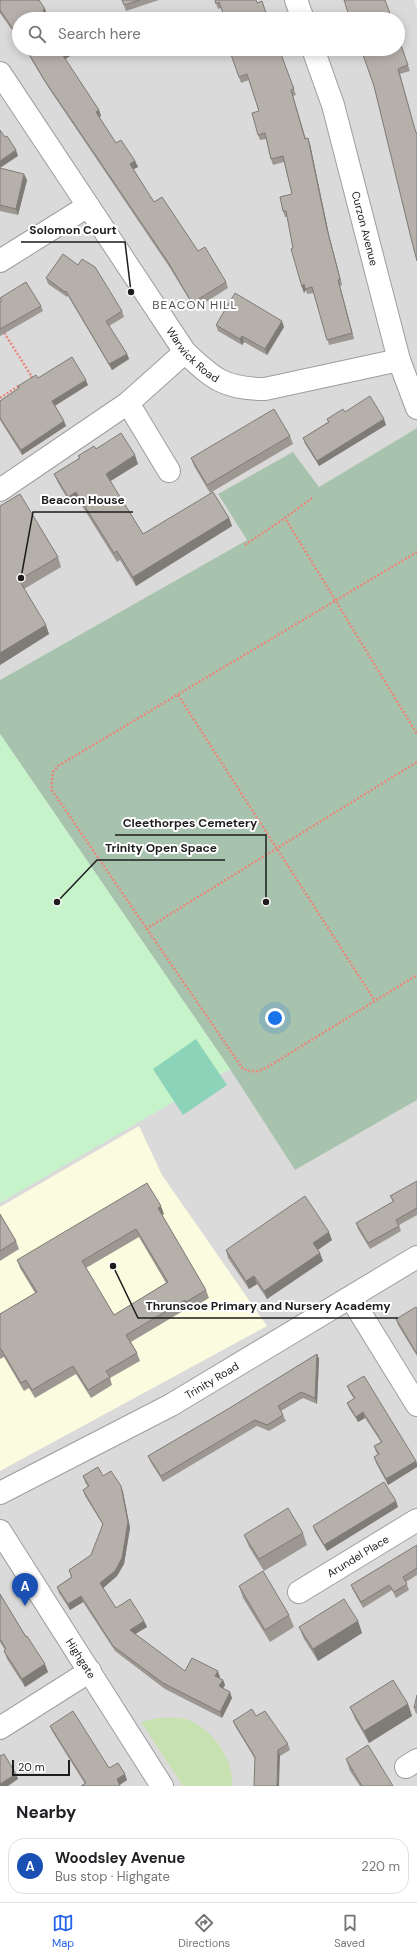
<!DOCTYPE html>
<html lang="en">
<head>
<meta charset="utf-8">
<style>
	:root { --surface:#fff; --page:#f6f6f6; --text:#202124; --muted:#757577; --line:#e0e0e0; --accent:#2563eb }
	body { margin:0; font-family:"DM Sans",sans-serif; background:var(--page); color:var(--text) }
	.scale { position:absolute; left:12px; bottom:10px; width:58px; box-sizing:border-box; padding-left:4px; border:2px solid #1d1d1d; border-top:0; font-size:11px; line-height:14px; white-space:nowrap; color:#1d1d1d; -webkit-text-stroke:3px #fff; paint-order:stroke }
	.you { position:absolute; left:275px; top:1018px; width:14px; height:14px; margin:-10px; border:3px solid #fff; border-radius:50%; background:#1a73e8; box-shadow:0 0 0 6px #1a73e833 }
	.badge { display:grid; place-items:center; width:26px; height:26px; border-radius:50%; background:var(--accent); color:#fff; font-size:13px; font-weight:700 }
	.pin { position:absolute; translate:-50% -33px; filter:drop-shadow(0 1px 2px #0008) }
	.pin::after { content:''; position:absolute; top:21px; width:14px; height:12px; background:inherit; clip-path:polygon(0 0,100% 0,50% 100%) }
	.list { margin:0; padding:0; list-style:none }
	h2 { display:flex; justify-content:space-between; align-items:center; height:52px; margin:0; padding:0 16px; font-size:17px }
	h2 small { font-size:13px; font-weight:400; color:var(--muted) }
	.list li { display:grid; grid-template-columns:26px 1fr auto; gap:12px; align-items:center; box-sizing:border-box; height:56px; margin:0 8px 8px; padding:0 8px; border:1px solid var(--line); border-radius:16px }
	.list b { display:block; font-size:15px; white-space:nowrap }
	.list p { margin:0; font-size:13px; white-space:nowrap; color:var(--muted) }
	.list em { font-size:13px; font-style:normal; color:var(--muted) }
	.icon { flex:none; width:22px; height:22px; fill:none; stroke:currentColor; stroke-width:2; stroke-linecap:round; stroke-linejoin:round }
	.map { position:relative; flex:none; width:417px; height:1786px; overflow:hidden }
	.search { position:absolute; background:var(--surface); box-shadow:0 2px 10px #0003; left:12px; right:12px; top:12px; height:44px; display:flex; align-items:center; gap:10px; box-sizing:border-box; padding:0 14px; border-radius:22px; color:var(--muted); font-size:15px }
	.sheet { height:116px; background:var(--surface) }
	nav { display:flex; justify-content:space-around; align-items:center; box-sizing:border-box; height:56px; border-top:1px solid var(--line); background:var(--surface); font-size:11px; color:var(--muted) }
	nav a { display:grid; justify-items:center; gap:2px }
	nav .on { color:var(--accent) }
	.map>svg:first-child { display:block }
	.residential { fill:#dbdada; fill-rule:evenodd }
	.education { fill:#fafbdf }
	.grass { fill:#c7e2b0 }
	.cemetery { fill:#a8c3ad }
	.park { fill:#c6f3ca }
	.pitch { fill:#8bd3b9 }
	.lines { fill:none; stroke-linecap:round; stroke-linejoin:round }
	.minor-casing { stroke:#9e9e9e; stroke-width:24 }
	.path { stroke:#e98779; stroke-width:2.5; stroke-dasharray:2 2; stroke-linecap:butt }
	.minor { stroke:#fff; stroke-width:22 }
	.wall { fill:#9d9792; fill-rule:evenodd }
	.shaded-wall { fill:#7f7b77 }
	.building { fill:#b6b0aa; stroke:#7f7b77; fill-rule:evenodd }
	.labels { text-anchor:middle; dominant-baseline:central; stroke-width:4; stroke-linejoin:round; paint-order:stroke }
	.street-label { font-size:11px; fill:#1d1d1d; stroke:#fff }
	.neighbourhood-label { font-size:12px; letter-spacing:1px; fill:#505050; stroke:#fff }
	.leader { fill:none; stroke:#1d1d1d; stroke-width:1.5 }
	.callout-dot { fill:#1d1d1d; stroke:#fff; stroke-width:1.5 }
	.callout-label { font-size:12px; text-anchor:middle; font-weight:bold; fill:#1d1d1d; stroke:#fff; stroke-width:4; stroke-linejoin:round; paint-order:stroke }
</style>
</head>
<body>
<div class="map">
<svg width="417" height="1786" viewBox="0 0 417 1786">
	<rect width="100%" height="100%" fill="#edeae4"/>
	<!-- residential -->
	<g class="residential">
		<path d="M 0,0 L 414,0 L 417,9 L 417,428 L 319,487 L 293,453 L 219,494 L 247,540 L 0,680 ZM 19,19 L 398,19 L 398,49 L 19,49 Z"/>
		<path d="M 231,1068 L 295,1170 L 417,1100 L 417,1786 L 0,1786 L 0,1200 L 67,1159 Z"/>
	</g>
	<!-- education -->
	<path class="education" d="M 139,1126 L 162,1175 L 267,1326 L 0,1471 L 0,1207 Z"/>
	<!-- grass -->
	<path class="grass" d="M 158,1718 C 167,1718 178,1717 186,1719 C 212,1728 234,1759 232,1786 L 183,1786 L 141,1722 Z"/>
	<!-- cemetery -->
	<path class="cemetery" d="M 417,428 L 417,1100 L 295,1170 L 230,1069 L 0,734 L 0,680 L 247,540 L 218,494 L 293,452 L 319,487 Z"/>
	<!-- park -->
	<path class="park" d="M 0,734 L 230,1069 L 0,1203 Z"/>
	<!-- pitch -->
	<path class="pitch" d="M 196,1039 L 227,1085 L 183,1115 L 153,1069 Z"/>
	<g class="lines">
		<defs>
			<g id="minor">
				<path d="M 296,0 L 303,19"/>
				<path id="s1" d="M 313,49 L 333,105 L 399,360 L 417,408"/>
				<path id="s2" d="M 0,73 L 185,352 C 213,379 225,389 265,389 L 399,360"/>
				<path d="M 0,261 L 88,206"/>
				<path d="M 128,403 L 169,471"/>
				<path d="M 0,490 L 128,403 L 185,352"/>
				<path d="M 351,1298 L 417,1405"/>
				<path id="s3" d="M 0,1493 L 171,1405 L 417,1257"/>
				<path id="s4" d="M 0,1531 L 162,1786"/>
				<path id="s5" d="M 299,1592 L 417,1520"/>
				<path d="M 0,1728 L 90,1671"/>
				<path d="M 406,1767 L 417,1760"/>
			</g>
		</defs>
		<!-- minor casing -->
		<use href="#minor" class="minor-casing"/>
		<!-- path -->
		<g class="path">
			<path d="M 0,326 L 32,377 L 29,379"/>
			<path d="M 0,398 L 20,385"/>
			<path d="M 312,498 L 285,518 L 417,734"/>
			<path d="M 245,545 L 285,518"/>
			<path d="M 417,552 L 58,766 L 53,772 L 51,789 L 243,1069 L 255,1072 L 266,1068 L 417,975"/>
			<path d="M 178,695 L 375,1001"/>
			<path d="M 146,929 L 417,762"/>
		</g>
		<!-- minor -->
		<use href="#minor" class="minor"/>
	</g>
	<!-- wall -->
	<g class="wall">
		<path d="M 0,0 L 45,9 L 47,14 L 19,19 L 19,40 L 0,13 Z"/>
		<path d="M 122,0 L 159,0 L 126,11 Z"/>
		<path d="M 215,0 L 257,3 L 268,19 L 221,8 L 218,9 Z"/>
		<path d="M 398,37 L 410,71 L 400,74 L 417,261 L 374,86 Z"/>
		<path d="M 25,49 L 67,49 L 70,56 L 65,59 L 99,110 L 101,116 L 99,117 L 116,143 L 135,161 L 138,167 L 133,169 L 154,202 L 226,282 L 228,288 L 195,309 L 170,268 L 48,87 Z"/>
		<path d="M 229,49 L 279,49 L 296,95 L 293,96 L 306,139 L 310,144 L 329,235 L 342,285 L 340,286 L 354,339 L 329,345 L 314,293 L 307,294 L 306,290 L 304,293 L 293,248 L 287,217 L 285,217 L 283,211 L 292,194 L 284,162 L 273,165 L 271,159 L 266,139 L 260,140 L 258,135 L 259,111 L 249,80 L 241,83 Z"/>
		<path d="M 0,168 L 27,180 L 18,215 L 0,211 Z"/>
		<path d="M 46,278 L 122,311 L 124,317 L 109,326 L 127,354 L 129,359 L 112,370 L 68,296 L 67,297 L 48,284 Z"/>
		<path d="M 0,298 L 41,306 L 43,311 L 0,336 L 0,302 L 1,302 Z"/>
		<path d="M 216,325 L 284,327 L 267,355 L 244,342 L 242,345 L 218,331 Z"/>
		<path d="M 38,378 L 88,385 L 55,406 L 64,421 L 66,426 L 22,455 L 0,420 L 0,401 L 19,389 L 18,386 Z"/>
		<path d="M 345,412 L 386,425 L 319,466 L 305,444 L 303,438 L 328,422 L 327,419 Z"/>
		<path d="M 290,436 L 293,444 L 210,493 L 194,466 L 191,458 Z"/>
		<path d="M 96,449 L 138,464 L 110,481 L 143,534 L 229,518 L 232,526 L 136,586 L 120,560 L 117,562 L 79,501 L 72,506 L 58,483 L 54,474 L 79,459 L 78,456 Z"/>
		<path d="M 0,506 L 58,557 L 61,567 L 24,589 L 49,634 L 0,665 Z"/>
		<path d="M 417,1181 L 417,1215 L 399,1225 L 401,1231 L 370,1249 L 358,1229 L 356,1223 L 393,1202 L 390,1196 Z"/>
		<path d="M 0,1214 L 16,1241 L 19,1249 L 0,1261 Z"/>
		<path d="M 164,1214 L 162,1215 L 206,1290 L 209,1298 L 189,1310 L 188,1308 L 131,1342 L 137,1353 L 140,1361 L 110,1378 L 112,1385 L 91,1398 L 76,1374 L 35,1398 L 29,1388 L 24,1391 L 4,1357 L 0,1359 L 0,1314 L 35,1293 L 20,1268 L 17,1260 ZM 139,1237 L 166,1283 L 114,1315 L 86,1268 Z"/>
		<path d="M 332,1240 L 318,1250 L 323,1261 L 267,1299 L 257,1284 L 249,1289 L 228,1258 L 226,1250 Z"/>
		<path d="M 417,1309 L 417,1356 L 398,1325 L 396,1319 Z"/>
		<path d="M 317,1354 L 319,1359 L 317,1404 L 303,1398 L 281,1411 L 286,1421 L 269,1431 L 257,1426 L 163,1482 L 150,1461 L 148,1456 L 228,1409 Z"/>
		<path d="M 347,1386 L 416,1461 L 417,1464 L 417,1467 L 388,1485 L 376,1463 L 374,1457 L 378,1455 L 376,1452 L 374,1446 L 381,1442 L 365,1418 L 358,1422 L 349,1408 L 347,1403 L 354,1399 L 349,1391 Z"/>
		<path d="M 83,1476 L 103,1476 L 123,1492 L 130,1528 L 124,1564 L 117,1576 L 103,1588 L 116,1608 L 144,1621 L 147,1627 L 135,1634 L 185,1671 L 220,1677 L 219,1678 L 223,1680 L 225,1685 L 223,1688 L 232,1698 L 222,1718 L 165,1689 L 115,1651 L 83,1602 L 70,1610 L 59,1593 L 57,1587 L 71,1577 L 69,1570 L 91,1555 L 103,1525 L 85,1496 L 83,1490 L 88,1487 L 85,1482 Z"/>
		<path d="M 398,1507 L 327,1551 L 315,1532 L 313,1526 Z"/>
		<path d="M 303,1533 L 307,1545 L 264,1571 L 249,1547 L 244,1535 Z"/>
		<path d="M 417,1545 L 417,1575 L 406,1582 L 409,1590 L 396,1598 L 392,1590 L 363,1608 L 353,1590 L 351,1585 Z"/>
		<path d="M 239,1586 L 289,1615 L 294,1627 L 270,1642 L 243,1598 Z"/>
		<path d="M 0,1594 L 48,1672 L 25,1687 L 7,1659 L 4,1651 L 5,1650 L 0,1642 Z"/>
		<path d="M 358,1621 L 362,1633 L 318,1661 L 304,1639 L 299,1627 Z"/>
		<path d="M 417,1695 L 417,1713 L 416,1714 L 414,1708 Z"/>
		<path d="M 408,1704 L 412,1716 L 369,1743 L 355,1719 L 350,1707 Z"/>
		<path d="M 256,1716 L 288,1744 L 290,1750 L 280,1756 L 255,1759 L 235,1726 L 233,1721 Z"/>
		<path d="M 50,1726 L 109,1768 L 127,1780 L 120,1785 L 85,1784 L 52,1731 Z"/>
		<path d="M 346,1759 L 393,1786 L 360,1786 L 350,1771 Z"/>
	</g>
	<!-- shaded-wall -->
	<g class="shaded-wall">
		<path d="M 45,9 L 47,14 L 45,16 L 43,10 Z"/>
		<path d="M 68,50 L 70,56 L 64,60 L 62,54 Z"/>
		<path d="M 398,69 L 400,74 L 417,136 Z"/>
		<path d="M 291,90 L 293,96 L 307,145 L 305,139 Z"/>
		<path d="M 99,110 L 101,116 L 98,118 L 96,112 Z"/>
		<path d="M 308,138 L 310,144 L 329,235 L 342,285 L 340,279 L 327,229 Z"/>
		<path d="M 16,150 L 18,156 L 0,168 L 0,161 Z"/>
		<path d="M 135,161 L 138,167 L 132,170 L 130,164 Z"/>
		<path d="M 24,174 L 27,180 L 18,215 L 16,209 Z"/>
		<path d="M 338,280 L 340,286 L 354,339 L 352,333 Z"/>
		<path d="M 304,284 L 306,290 L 304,293 L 302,287 Z"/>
		<path d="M 282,321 L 284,327 L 267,355 L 265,349 Z"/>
		<path d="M 242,336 L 244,342 L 242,345 L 240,339 Z"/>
		<path d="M 127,354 L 129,359 L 112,370 L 109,364 Z"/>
		<path d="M 86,380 L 88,385 L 54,406 L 52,401 Z"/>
		<path d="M 384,419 L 386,425 L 319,466 L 317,461 Z"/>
		<path d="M 64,421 L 66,426 L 22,455 L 21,450 Z"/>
		<path d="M 135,455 L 138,464 L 109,482 L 106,474 Z"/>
		<path d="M 76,492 L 79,501 L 72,506 L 68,497 Z"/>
		<path d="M 229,518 L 232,526 L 136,586 L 133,577 Z"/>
		<path d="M 46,625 L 49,634 L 0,665 L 0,653 Z"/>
		<path d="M 161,1206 L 164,1214 L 161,1216 L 158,1208 Z"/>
		<path d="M 329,1232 L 332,1240 L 316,1251 L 313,1243 Z"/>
		<path d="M 320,1253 L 323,1261 L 267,1299 L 264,1291 Z"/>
		<path d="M 254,1276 L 257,1284 L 249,1289 L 246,1281 Z"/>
		<path d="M 317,1354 L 319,1359 L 317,1404 L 315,1398 Z"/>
		<path d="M 363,1412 L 365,1418 L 358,1422 L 356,1417 Z"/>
		<path d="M 416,1461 L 417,1464 L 417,1467 L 388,1485 L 386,1479 Z"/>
		<path d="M 121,1486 L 123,1492 L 130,1528 L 124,1564 L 117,1576 L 102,1589 L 100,1583 Z"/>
		<path d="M 396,1501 L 398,1507 L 327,1551 L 324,1545 Z"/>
		<path d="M 81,1596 L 83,1602 L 70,1610 L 68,1604 Z"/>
		<path d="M 144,1621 L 147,1627 L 132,1636 L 130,1630 Z"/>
		<path d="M 358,1621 L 362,1633 L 318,1661 L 313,1649 Z"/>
		<path d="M 45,1664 L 48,1672 L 25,1687 L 22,1679 Z"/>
		<path d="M 218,1671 L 220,1677 L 217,1682 L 215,1676 Z"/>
		<path d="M 223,1680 L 225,1685 L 221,1692 L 219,1686 Z"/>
		<path d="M 230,1692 L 232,1698 L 222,1718 L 220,1712 Z"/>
		<path d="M 408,1704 L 412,1716 L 369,1743 L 364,1731 Z"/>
		<path d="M 278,1750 L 280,1756 L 279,1786 L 277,1786 Z"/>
		<path d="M 16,1774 L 18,1779 L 8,1786 L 0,1786 L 0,1784 Z"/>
		<path d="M 125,1774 L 127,1780 L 119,1785 L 117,1779 Z"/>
	</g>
	<!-- building -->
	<g class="building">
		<path d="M 0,0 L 39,0 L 45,9 L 43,10 L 48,19 L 19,19 L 19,38 L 0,10 Z"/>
		<path d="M 122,0 L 140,0 L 124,5 Z"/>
		<path d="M 215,0 L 256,0 L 257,3 L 262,1 L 268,19 L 225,19 L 219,2 L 216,4 Z"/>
		<path d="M 344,0 L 385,0 L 392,19 L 350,19 Z"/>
		<path d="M 398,37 L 408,65 L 398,69 L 416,133 L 417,132 L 417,261 L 412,242 L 374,86 L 361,49 L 398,49 Z"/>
		<path d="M 26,49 L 67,49 L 68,50 L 62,54 L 99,110 L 96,112 L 116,143 L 121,140 L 135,161 L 130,164 L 154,202 L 162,197 L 198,251 L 205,247 L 226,282 L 192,303 L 168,262 L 45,81 Z"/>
		<path d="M 229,49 L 279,49 L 294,89 L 291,90 L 305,139 L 308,138 L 327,229 L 340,279 L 338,280 L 352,333 L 327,340 L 312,287 L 305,289 L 304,284 L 302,287 L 291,249 L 293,248 L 286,211 L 283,211 L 280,197 L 292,194 L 283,156 L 271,159 L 265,133 L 258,135 L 252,113 L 259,111 L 247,74 L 239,77 Z"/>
		<path d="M 0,130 L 5,137 L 7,136 L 16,150 L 0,161 Z"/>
		<path d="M 0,168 L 24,174 L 16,209 L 0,205 Z"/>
		<path d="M 63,254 L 78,265 L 82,259 L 95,267 L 122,311 L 106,321 L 127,354 L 109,364 L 66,291 L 65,292 L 46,278 Z"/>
		<path d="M 26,282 L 41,306 L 0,329 L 0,302 L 2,301 L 0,298 Z"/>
		<path d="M 235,293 L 282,321 L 265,349 L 242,336 L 240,339 L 216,325 Z"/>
		<path d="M 72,357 L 86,380 L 52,401 L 64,421 L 21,450 L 0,418 L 0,401 L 19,388 L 18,386 L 36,375 L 38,378 Z"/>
		<path d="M 370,396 L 384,419 L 317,461 L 303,438 L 329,422 L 327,419 L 343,409 L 345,412 Z"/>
		<path d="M 274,409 L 290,436 L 207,485 L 191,458 Z"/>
		<path d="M 121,433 L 135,455 L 106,474 L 143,534 L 213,492 L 229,518 L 133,577 L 117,551 L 114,553 L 76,492 L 68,497 L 54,474 L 80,458 L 78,456 L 94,446 L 96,449 Z"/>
		<path d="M 20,494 L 58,557 L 19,580 L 46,625 L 0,653 L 0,506 Z"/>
		<path d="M 417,1181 L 417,1208 L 396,1220 L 399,1226 L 368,1243 L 356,1223 L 394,1201 L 390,1196 Z"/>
		<path d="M 147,1183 L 161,1206 L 158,1208 L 206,1290 L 186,1302 L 185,1300 L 126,1335 L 137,1353 L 106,1371 L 110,1377 L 88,1390 L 73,1366 L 32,1390 L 26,1380 L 21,1383 L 1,1349 L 0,1349 L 0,1314 L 37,1292 L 17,1260 ZM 136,1229 L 168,1282 L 114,1315 L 82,1261 Z"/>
		<path d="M 305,1196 L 329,1232 L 313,1243 L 320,1253 L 264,1291 L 254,1276 L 246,1281 L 226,1250 Z"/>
		<path d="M 0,1214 L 16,1241 L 0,1251 Z"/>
		<path d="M 416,1307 L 417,1309 L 417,1354 L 396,1319 Z"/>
		<path d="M 317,1354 L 315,1398 L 301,1392 L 278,1406 L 283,1415 L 267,1425 L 255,1420 L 161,1476 L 148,1456 L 228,1409 Z"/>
		<path d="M 364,1376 L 416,1461 L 386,1479 L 374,1457 L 379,1454 L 374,1446 L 382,1442 L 363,1412 L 356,1417 L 347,1403 L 355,1398 L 347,1386 Z"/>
		<path d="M 98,1467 L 103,1476 L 111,1471 L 121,1486 L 128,1522 L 122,1558 L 115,1571 L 100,1583 L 116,1608 L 130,1599 L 144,1621 L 130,1630 L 185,1671 L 192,1658 L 218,1671 L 215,1676 L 223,1680 L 219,1686 L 230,1692 L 220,1712 L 163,1683 L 113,1646 L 81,1596 L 68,1604 L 57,1587 L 72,1577 L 69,1570 L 91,1555 L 103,1524 L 83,1490 L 89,1486 L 83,1476 Z"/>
		<path d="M 384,1482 L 396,1501 L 324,1545 L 313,1526 Z"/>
		<path d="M 288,1508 L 303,1533 L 259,1559 L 244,1535 Z"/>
		<path d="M 417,1545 L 417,1568 L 403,1577 L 407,1584 L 394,1592 L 389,1585 L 361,1602 L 351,1585 Z"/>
		<path d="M 263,1571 L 289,1615 L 265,1630 L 239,1586 Z"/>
		<path d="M 0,1594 L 26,1637 L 27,1636 L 45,1664 L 22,1679 L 4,1651 L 6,1649 L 0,1639 Z"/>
		<path d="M 344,1599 L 358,1621 L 313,1649 L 299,1627 Z"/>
		<path d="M 393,1680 L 408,1704 L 364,1731 L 350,1707 Z"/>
		<path d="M 417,1695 L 417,1706 L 414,1708 Z"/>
		<path d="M 252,1709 L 256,1716 L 265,1711 L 288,1744 L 278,1750 L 277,1786 L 254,1786 L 255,1757 L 233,1721 Z"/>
		<path d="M 73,1711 L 109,1768 L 118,1763 L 125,1774 L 117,1779 L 120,1786 L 81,1786 L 86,1783 L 50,1726 Z"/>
		<path d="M 368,1745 L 393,1786 L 362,1786 L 346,1759 Z"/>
		<path d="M 4,1754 L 16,1774 L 0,1784 L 0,1756 Z"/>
	</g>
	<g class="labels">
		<!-- street labels -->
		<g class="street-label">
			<text stroke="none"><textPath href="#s1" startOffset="187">Curzon Avenue</textPath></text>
			<text stroke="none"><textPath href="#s2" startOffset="342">Warwick Road</textPath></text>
			<text stroke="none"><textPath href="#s3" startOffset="240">Trinity Road</textPath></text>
			<text stroke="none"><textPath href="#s5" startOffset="69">Arundel Place</textPath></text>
			<text stroke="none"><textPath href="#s4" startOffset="151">Highgate</textPath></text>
		</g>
		<!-- neighbourhood labels -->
		<g class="neighbourhood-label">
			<text x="195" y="305">BEACON HILL</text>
		</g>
	</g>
	<!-- callouts -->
	<path class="leader" d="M131 292L125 242H21M21 578L33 512H133M266 902L266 835H115M57 902L97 860H225M113 1266L138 1318H398"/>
	<g class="callout-dot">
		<circle cx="131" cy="292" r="4"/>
		<circle cx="21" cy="578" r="4"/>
		<circle cx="266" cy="902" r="4"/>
		<circle cx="57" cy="902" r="4"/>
		<circle cx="113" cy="1266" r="4"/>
	</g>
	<g class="callout-label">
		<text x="73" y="234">Solomon Court</text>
		<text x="83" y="504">Beacon House</text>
		<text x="190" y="827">Cleethorpes Cemetery</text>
		<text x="161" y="852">Trinity Open Space</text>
		<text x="268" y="1310">Thrunscoe Primary and Nursery Academy</text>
	</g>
</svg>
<div class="scale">20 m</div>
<div class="you"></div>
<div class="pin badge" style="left:25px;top:1606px;background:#1a4fb4">A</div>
<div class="search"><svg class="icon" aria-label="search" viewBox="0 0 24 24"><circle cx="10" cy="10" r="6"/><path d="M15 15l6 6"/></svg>Search here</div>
</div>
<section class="sheet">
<h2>Nearby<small></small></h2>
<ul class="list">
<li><span class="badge" style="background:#1a4fb4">A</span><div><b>Woodsley Avenue</b><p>Bus stop · Highgate</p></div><em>220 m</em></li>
</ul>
</section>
<nav>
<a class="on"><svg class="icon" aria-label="map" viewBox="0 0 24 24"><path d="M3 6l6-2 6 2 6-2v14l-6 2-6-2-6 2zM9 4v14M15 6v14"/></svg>Map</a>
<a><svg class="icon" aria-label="directions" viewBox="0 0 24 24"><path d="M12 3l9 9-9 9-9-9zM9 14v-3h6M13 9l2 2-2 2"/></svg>Directions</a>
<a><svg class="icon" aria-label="saved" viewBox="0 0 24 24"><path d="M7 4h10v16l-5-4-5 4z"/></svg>Saved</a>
</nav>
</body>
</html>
